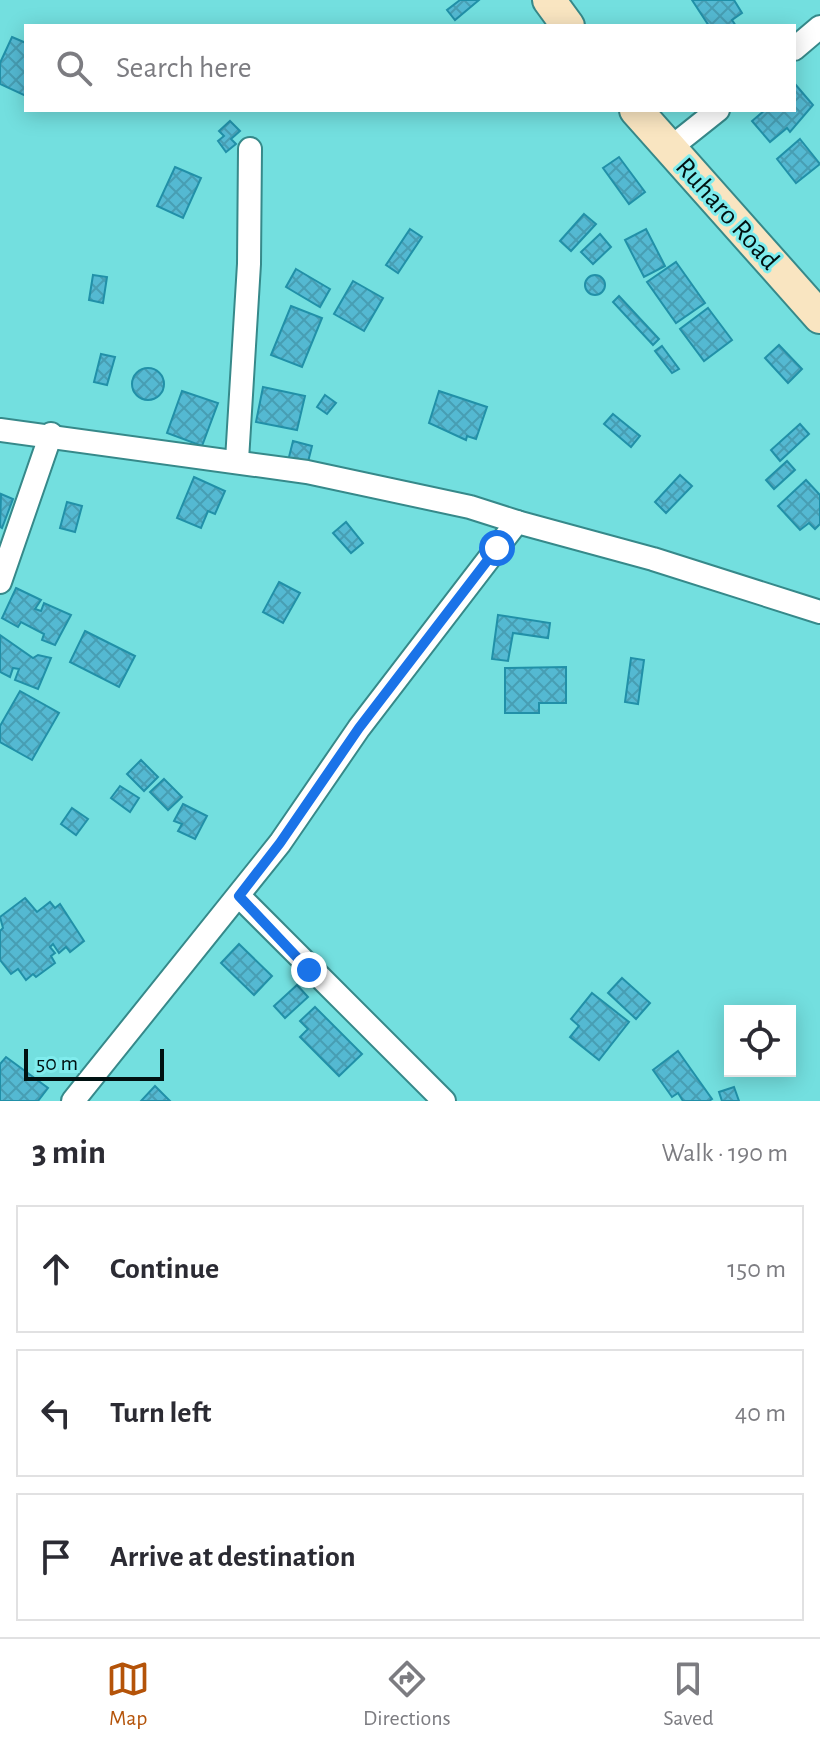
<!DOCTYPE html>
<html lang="en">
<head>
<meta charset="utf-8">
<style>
	:root { --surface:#fff; --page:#f2f2f3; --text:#2b2b33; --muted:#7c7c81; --line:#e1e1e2; --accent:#b45309 }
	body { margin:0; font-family:"Alegreya Sans",sans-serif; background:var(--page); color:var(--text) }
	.controls { position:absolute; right:24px; bottom:24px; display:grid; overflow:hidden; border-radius:0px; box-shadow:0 4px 20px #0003 }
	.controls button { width:72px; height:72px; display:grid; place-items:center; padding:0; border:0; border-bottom:2px solid var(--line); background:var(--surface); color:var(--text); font:40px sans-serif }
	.scale { position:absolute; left:24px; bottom:20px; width:140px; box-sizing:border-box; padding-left:8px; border:4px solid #011; border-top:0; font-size:22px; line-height:28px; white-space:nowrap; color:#011; -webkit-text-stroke:6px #80eced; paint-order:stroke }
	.stop { position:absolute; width:24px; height:24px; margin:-18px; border:6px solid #1a73e8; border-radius:50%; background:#fff }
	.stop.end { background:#1a73e8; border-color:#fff; box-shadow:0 2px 8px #0008 }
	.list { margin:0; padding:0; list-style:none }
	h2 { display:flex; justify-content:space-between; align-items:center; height:104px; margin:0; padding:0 32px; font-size:34px }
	h2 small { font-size:26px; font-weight:400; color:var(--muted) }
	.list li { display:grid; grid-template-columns:52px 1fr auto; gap:24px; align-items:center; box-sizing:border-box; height:128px; margin:0 16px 16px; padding:0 16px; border:2px solid var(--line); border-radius:0px }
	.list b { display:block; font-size:30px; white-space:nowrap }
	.list em { font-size:26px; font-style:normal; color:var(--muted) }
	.icon { flex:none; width:44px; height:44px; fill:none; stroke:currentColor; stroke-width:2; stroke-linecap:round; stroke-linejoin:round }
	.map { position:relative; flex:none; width:820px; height:1101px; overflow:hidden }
	.search { position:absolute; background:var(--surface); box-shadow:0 4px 20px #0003; left:24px; right:24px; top:24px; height:88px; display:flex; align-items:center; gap:20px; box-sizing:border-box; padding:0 28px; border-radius:0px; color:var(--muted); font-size:30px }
	.sheet { height:536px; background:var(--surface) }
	nav { display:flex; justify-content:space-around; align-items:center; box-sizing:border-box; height:112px; border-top:2px solid var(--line); background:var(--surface); font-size:22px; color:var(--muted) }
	nav a { display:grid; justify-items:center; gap:4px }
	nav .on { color:var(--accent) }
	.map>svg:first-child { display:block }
	.building { fill:url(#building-cross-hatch); stroke:#2190a8; stroke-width:2 }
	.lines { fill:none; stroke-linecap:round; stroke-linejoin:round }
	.street-casing { stroke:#36898a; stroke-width:26 }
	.secondary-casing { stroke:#36898a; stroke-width:36 }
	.street { stroke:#fff; stroke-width:22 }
	.secondary { stroke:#f9e5c1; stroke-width:32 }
	.route { stroke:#1a73e8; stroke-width:10 }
	.labels { text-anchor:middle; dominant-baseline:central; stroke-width:6; stroke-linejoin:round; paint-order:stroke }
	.street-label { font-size:28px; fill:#011; stroke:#80eced }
</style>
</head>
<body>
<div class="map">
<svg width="820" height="1101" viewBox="0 0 820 1101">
	<defs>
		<pattern id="building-cross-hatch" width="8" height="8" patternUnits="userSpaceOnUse" patternTransform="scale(2)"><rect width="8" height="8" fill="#54b9d2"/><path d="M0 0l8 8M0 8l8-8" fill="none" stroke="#479eb3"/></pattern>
	</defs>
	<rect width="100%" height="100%" fill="#73dfdf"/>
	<!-- building -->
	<g class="building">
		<path d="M 460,0 L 479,0 L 455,20 L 447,10 Z"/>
		<path d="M 692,0 L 734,0 L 742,13 L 732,20 L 736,26 L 709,26 Z"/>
		<path d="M 12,37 L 26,43 L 26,96 L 0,84 L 0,63 Z"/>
		<path d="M 795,84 L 813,105 L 790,132 L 787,128 L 770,142 L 752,121 L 765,110 L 794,110 Z"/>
		<path d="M 230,121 L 240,131 L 231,139 L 236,144 L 226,152 L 218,141 L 224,136 L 219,131 Z"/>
		<path d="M 800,139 L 820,164 L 796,183 L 777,159 Z"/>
		<path d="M 619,157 L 645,192 L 629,204 L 603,168 Z"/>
		<path d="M 175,167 L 201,178 L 183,218 L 157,206 Z"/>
		<path d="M 584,214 L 596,224 L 571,251 L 560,241 Z"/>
		<path d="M 410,229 L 422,237 L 398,273 L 386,265 Z"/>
		<path d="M 646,229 L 665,266 L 644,277 L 625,240 Z"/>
		<path d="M 600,234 L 611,247 L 593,264 L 581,252 Z"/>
		<path d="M 676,262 L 705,303 L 676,323 L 647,282 Z"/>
		<path d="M 296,269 L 330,289 L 320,307 L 286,287 Z"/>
		<circle cx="595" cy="285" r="10"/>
		<path d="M 93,275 L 107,277 L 103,303 L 89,300 Z"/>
		<path d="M 353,281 L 383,298 L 364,331 L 334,314 Z"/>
		<path d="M 619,296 L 659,339 L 653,345 L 613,302 Z"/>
		<path d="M 291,306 L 322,318 L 302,367 L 271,355 Z"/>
		<path d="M 708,308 L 732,340 L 704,361 L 680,329 Z"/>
		<path d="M 779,345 L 802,369 L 788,383 L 765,358 Z"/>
		<path d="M 662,346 L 679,369 L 672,373 L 655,351 Z"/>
		<path d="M 101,354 L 115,357 L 107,385 L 94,382 Z"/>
		<circle cx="148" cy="384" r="16"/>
		<path d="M 263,387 L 305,396 L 297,430 L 256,422 Z"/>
		<path d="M 182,391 L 218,403 L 202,446 L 167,433 Z"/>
		<path d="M 439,391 L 487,407 L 476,439 L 467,436 L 466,440 L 429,423 Z"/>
		<path d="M 325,395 L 336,403 L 327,414 L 317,407 Z"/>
		<path d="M 613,414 L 640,436 L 631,447 L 604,424 Z"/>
		<path d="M 800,424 L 809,434 L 780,461 L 771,450 Z"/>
		<path d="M 293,441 L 312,446 L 307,466 L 288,461 Z"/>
		<path d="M 787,461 L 795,470 L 774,489 L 766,480 Z"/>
		<path d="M 680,475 L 692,486 L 666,513 L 655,502 Z"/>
		<path d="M 194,477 L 225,491 L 215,514 L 208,511 L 201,528 L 177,518 Z"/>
		<path d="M 806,480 L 820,495 L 820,524 L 815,529 L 809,523 L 800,530 L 778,506 Z"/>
		<path d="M 1,494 L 13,499 L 2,528 L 0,527 Z"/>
		<path d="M 67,502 L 82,506 L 75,532 L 60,528 Z"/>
		<path d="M 346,522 L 363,543 L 351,553 L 333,533 Z"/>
		<path d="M 279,582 L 300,593 L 283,623 L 263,612 Z"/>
		<path d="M 16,588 L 41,600 L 35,609 L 41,611 L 44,603 L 71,615 L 55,645 L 42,640 L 44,634 L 21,622 L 18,627 L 2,618 Z"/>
		<path d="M 498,615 L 550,623 L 548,638 L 513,633 L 508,661 L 492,659 Z"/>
		<path d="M 85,631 L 135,656 L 119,687 L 70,662 Z"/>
		<path d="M 0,635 L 33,658 L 38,655 L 51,658 L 38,689 L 15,680 L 19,669 L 13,668 L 10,677 L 0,672 Z"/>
		<path d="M 631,658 L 644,660 L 638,704 L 625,702 Z"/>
		<path d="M 566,667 L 566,703 L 539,703 L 539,713 L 505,713 L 505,668 Z"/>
		<path d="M 20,691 L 59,713 L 32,760 L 0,742 L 0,726 Z"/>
		<path d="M 141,760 L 158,777 L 144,791 L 127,774 Z"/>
		<path d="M 164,779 L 182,797 L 168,810 L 150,792 Z"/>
		<path d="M 120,786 L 139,798 L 130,812 L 111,798 Z"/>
		<path d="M 183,804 L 207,816 L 195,839 L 178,831 L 182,824 L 174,821 Z"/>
		<path d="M 72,808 L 88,819 L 76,835 L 61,824 Z"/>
		<path d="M 25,898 L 37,912 L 50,902 L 55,908 L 60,904 L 84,941 L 70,952 L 66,947 L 59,953 L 53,944 L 50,947 L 55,953 L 51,956 L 55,963 L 36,977 L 33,974 L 26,980 L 18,969 L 11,974 L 0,960 L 0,931 L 3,928 L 0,917 Z"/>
		<path d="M 239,944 L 272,976 L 254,995 L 221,963 Z"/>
		<path d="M 622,978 L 650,1003 L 636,1019 L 608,993 Z"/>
		<path d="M 297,985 L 308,997 L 285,1018 L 274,1006 Z"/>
		<path d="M 592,993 L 629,1022 L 599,1060 L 570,1037 L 579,1026 L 571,1019 Z"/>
		<path d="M 315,1007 L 362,1054 L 339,1076 L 300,1037 L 308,1029 L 300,1021 Z"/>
		<path d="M 678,1051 L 712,1099 L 709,1101 L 683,1101 L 678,1093 L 672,1097 L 653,1070 Z"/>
		<path d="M 6,1057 L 48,1088 L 38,1101 L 0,1101 L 0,1064 Z"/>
		<path d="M 155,1086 L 170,1101 L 141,1101 Z"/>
		<path d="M 734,1087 L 739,1101 L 722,1101 L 719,1092 Z"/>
	</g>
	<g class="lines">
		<defs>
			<g id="street">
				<path d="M 794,49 L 820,27"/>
				<path d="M 669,149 L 718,110"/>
				<path d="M 0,430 L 307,472 L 470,507 L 517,522"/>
				<path d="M 237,460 L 249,264 L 250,149"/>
				<path d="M 0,582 L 51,434"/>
				<path d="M 239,896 L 444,1101"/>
				<path d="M 73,1101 L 280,843 L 359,728 L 517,522 L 653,559 L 820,612"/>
			</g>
			<g id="secondary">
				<path d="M 549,0 L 568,26"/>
				<path d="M 636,110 L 820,317"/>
			</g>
		</defs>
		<!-- street casing -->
		<use href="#street" class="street-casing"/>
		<!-- secondary casing -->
		<use href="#secondary" class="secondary-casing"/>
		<!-- street -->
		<use href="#street" class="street"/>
		<!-- secondary -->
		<use href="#secondary" class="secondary"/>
	</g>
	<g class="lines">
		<!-- route -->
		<path class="route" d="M 309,970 L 239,896 L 280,843 L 359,728 L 497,548"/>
	</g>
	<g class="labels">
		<!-- street labels -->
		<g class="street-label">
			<text transform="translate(727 214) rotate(48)">Ruharo Road</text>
		</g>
	</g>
</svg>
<div class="controls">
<button><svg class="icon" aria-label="locate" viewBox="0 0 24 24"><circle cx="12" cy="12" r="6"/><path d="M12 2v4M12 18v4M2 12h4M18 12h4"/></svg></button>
</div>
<div class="scale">50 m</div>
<div class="stop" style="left:497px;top:548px"></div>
<div class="stop end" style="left:309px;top:970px"></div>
<div class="search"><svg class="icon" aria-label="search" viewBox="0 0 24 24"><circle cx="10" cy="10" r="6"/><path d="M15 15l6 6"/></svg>Search here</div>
</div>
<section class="sheet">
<h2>3 min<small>Walk · 190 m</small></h2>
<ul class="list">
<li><svg class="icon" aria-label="ahead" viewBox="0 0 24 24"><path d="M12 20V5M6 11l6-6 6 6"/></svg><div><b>Continue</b></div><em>150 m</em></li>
<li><svg class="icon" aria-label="left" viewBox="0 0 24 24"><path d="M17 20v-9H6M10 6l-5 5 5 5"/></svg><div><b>Turn left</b></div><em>40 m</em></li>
<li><svg class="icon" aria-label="arrive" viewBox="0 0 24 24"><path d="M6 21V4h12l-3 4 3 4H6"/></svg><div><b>Arrive at destination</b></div></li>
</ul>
</section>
<nav>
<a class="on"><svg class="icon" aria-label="map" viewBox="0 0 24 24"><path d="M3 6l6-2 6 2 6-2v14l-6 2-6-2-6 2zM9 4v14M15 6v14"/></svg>Map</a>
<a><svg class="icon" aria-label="directions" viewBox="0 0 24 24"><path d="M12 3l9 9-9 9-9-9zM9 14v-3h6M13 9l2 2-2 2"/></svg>Directions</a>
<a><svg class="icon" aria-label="saved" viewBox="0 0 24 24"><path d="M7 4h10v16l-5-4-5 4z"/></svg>Saved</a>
</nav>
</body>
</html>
